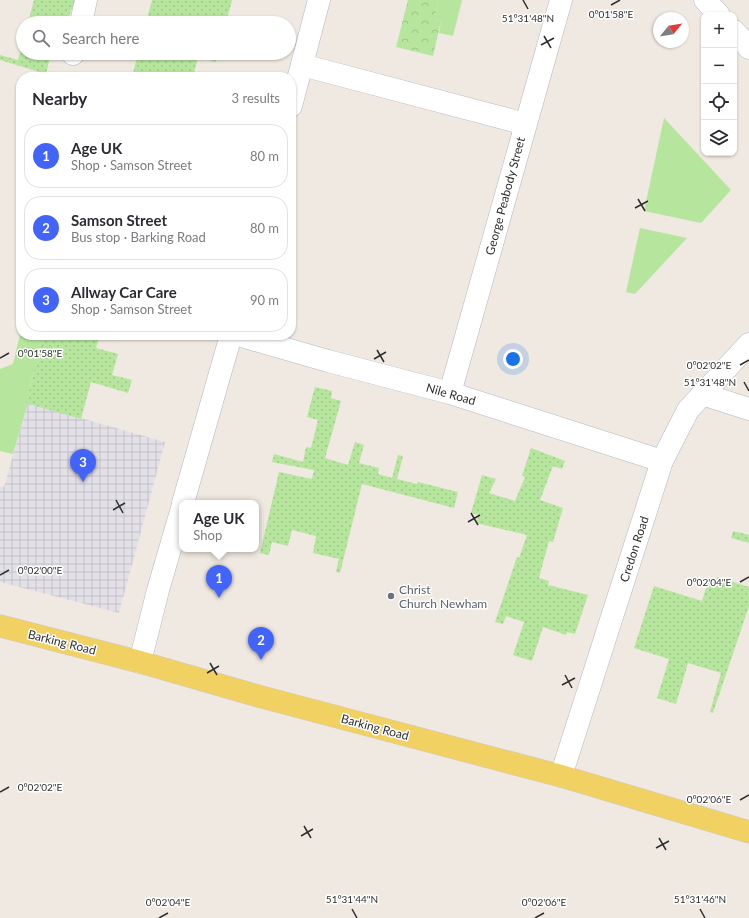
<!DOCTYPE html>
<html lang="en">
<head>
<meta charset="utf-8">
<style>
	:root { --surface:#fff; --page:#f7f7f7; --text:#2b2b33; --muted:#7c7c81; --line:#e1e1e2; --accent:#4264fb }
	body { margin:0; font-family:Lato,sans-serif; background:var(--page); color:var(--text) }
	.controls { position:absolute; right:12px; top:12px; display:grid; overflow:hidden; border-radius:8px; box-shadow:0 1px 3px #0004 }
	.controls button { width:36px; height:36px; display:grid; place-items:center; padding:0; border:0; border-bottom:1px solid var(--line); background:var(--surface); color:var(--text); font:20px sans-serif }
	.compass { position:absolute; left:653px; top:12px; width:36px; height:36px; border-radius:50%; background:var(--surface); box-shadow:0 1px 3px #0004; rotate:60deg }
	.you { position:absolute; left:513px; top:359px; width:14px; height:14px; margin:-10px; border:3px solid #fff; border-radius:50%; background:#1a73e8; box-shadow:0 0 0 6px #1a73e833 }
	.badge { display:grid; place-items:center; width:26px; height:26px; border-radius:50%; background:var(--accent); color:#fff; font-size:13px; font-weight:700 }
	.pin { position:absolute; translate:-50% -33px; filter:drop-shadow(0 1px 2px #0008) }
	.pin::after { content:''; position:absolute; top:21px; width:14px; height:12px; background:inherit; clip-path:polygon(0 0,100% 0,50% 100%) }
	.popup { position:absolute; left:179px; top:500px; width:80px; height:52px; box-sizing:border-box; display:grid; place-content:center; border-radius:8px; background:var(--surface); filter:drop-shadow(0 1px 3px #0005); font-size:13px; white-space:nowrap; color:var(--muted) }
	.popup b { font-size:15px; color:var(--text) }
	.popup::after { content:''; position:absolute; left:50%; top:100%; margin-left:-8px; border:8px solid transparent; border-top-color:var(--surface) }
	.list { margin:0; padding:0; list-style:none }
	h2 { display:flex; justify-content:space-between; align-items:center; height:52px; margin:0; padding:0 16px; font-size:17px }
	h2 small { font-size:13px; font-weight:400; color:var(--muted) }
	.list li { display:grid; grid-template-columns:26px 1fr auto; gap:12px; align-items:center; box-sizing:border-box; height:64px; margin:0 8px 8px; padding:0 8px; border:1px solid var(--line); border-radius:16px }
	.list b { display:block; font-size:15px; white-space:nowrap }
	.list p { margin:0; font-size:13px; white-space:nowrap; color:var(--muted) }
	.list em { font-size:13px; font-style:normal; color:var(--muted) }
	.icon { flex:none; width:22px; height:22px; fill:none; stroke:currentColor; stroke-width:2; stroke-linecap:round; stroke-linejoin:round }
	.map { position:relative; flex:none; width:749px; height:918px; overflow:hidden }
	.search { position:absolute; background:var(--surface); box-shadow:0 1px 3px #0004; left:16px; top:16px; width:280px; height:44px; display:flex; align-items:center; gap:10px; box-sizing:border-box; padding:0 14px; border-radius:22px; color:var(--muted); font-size:15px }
	.panel { position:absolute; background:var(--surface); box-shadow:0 1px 3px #0004; left:16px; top:72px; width:280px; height:268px; border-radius:16px }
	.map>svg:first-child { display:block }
	.industrial { fill:url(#industrial-grid) }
	.grass { fill:#b6e59e }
	.park { fill:url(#park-crowns) }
	.garden { fill:url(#garden-dots) }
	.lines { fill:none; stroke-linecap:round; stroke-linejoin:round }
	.minor-casing { stroke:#b4b7c1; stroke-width:23 }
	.primary-casing { stroke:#c9c9c9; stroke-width:23 }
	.minor { stroke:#fff; stroke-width:22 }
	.primary { stroke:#f2d163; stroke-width:22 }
	.ticks { fill:none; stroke:#2e2e2e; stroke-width:1.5 }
	.worship-dot { fill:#6b7280; stroke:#fff; stroke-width:1.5 }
	.labels { text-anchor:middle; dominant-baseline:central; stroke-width:3; stroke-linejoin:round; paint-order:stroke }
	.street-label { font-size:12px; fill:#2e2e2e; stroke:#fff }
	.worship-label { font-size:12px; fill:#5b616d; stroke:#fff; text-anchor:start }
	.ticks-label { font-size:10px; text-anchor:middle; fill:#2e2e2e; stroke:#fff; stroke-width:3; stroke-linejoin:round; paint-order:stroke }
</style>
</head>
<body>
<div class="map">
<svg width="749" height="918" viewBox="0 0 749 918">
	<defs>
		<pattern id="industrial-grid" width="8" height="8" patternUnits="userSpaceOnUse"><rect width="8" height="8" fill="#e3e1e8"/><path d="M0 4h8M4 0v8" fill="none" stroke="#c3c1c7"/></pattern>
		<pattern id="park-crowns" width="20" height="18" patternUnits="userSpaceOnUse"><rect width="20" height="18" fill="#b6e59e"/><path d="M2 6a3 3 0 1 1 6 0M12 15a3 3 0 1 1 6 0" fill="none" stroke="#9dc588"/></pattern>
		<pattern id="garden-dots" width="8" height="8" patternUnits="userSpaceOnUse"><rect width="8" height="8" fill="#b6e59e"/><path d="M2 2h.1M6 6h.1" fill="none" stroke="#9dc588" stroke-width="1.8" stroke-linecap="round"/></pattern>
	</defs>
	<rect width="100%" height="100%" fill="#efe9e1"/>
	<!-- industrial -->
	<path class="industrial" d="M 28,403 L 165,442 L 119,613 L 0,582 L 0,486 L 4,487 Z"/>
	<!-- grass -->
	<g class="grass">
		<path d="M 439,0 L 462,0 L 453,36 L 439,33 L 441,21 L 434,20 Z"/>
		<path d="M 664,118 L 731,190 L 701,223 L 644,211 Z"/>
		<path d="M 640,228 L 687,238 L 635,294 L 626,292 Z"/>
		<path d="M 21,330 L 21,335 L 43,335 L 26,403 L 28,403 L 13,454 L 0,451 L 0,369 L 13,364 Z"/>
	</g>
	<!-- park -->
	<path class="park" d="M 408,0 L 439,0 L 434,20 L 441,21 L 433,56 L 396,47 Z"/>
	<!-- garden -->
	<g class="garden">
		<path d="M 34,0 L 76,0 L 69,16 L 63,23 L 28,23 Z"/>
		<path d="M 152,0 L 232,0 L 226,23 L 146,23 Z"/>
		<path d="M 23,42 L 23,53 L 51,53 L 46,74 L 0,60 L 0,55 L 18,60 Z"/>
		<path d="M 138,53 L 218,53 L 216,62 L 198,57 L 193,77 L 132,77 Z"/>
		<path d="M 43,335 L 100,335 L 96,348 L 118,354 L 112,375 L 132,380 L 128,393 L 91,382 L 81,419 L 26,403 Z"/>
		<path d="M 315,387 L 332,391 L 331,398 L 341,401 L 325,458 L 348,465 L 355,442 L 364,445 L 359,463 L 379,468 L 378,474 L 392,478 L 398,455 L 403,456 L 397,479 L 417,484 L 418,482 L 458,492 L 454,508 L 362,484 L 340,573 L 336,572 L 339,559 L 313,553 L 316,536 L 292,530 L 288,546 L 272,542 L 269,555 L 260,553 L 279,472 L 312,479 L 314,470 L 272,462 L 274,454 L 303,462 L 306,447 L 311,448 L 318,420 L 307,417 Z"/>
		<path d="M 531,448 L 565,461 L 562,469 L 553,466 L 540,500 L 563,508 L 553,542 L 549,541 L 539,578 L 549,581 L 548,585 L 588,595 L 575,634 L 567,632 L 566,635 L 543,627 L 532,661 L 513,655 L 524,622 L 506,616 L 503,624 L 495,622 L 517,557 L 519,558 L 527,535 L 476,523 L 479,515 L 471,513 L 482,475 L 496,479 L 489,493 L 515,501 L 525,477 L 522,476 Z"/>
		<path d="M 733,531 L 749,535 L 749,543 L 731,538 Z"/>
		<path d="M 717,577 L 749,587 L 749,606 L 713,713 L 710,712 L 721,673 L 688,663 L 676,704 L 657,698 L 669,659 L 634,648 L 654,586 L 702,601 L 708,582 L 715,585 Z"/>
	</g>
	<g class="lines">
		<defs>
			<g id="minor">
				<path d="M 705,0 L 719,15"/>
				<path d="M 81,23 L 86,0"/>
				<path d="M 734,31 L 749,48"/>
				<path d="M 73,54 L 73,53"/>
				<path d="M 302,65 L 514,121 L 525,125"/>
				<path d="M 291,106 L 319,0"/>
				<path d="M 238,335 L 328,361 L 450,393 L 662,461"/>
				<path d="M 450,393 L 561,0"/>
				<path d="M 702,394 L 749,409"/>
				<path d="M 183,503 L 231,335"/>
				<path d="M 140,662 L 158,590 L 182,508"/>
				<path d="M 561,776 L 662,461 L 688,410 L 749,344"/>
			</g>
			<path id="primary" d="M 0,626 L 140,662 L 258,696 L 561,776 L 749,832"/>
		</defs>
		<!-- minor casing -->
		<use href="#minor" class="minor-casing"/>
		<!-- primary casing -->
		<use href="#primary" class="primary-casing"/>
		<!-- minor -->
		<use href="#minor" class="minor"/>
		<!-- primary -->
		<use href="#primary" class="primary"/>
	</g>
	<!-- ticks -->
	<path class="ticks" d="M 523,0 L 528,9M 611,5 L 620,0M 544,36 L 551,48M 541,45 L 554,38M 638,199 L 645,211M 635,208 L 648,201M 377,350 L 384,362M 0,358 L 9,353M 374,359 L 386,352M 740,365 L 749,360M 744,382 L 749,391M 116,500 L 123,513M 113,510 L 125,503M 471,513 L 478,525M 468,522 L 480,515M 0,575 L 9,570M 740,582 L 749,577M 210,663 L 217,675M 207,673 L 219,666M 565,675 L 572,688M 562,685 L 575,678M 0,792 L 9,787M 740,800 L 749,795M 304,826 L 311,838M 301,836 L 313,829M 659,838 L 666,850M 656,848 L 669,841M 352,909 L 357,918M 700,909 L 705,918M 159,918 L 168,913M 535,918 L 544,913"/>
	<!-- markers -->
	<circle class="worship-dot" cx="391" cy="596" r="4"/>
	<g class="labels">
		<!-- street labels -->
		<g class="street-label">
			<text transform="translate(505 196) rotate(-75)">George Peabody Street</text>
			<text transform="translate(451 394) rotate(16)">Nile Road</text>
			<text transform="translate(634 549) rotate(-72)">Credon Road</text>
			<text transform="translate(62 642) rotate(14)">Barking Road</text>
			<text transform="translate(375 727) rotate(15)">Barking Road</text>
		</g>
		<!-- worship labels -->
		<g class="worship-label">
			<text x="399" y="589">Christ<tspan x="399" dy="14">Church Newham</tspan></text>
		</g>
	</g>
	<g class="ticks-label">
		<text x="611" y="18">0°01'58"E</text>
		<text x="528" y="22">51°31'48"N</text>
		<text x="40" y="357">0°01'58"E</text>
		<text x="709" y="369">0°02'02"E</text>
		<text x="710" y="386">51°31'48"N</text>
		<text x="40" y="574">0°02'00"E</text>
		<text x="709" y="586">0°02'04"E</text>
		<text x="40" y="791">0°02'02"E</text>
		<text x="709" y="803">0°02'06"E</text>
		<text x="352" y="903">51°31'44"N</text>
		<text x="700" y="903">51°31'46"N</text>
		<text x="168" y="906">0°02'04"E</text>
		<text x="544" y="906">0°02'06"E</text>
	</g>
</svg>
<div class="controls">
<button>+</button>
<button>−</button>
<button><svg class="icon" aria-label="locate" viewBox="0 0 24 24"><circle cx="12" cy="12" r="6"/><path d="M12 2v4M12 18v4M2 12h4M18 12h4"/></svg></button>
<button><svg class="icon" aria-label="layers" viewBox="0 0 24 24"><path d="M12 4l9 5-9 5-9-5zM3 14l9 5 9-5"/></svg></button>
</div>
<svg class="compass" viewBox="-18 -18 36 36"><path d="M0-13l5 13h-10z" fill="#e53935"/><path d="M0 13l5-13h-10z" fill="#7c7c81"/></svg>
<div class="you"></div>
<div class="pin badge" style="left:219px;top:598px">1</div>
<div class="popup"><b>Age UK</b>Shop</div>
<div class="pin badge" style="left:261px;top:660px">2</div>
<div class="pin badge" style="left:83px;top:482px">3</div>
<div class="search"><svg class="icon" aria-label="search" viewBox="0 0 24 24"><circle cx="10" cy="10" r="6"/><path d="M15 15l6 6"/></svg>Search here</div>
<section class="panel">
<h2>Nearby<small>3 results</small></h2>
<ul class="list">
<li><span class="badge">1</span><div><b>Age UK</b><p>Shop · Samson Street</p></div><em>80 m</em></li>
<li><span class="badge">2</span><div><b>Samson Street</b><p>Bus stop · Barking Road</p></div><em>80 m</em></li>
<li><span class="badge">3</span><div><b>Allway Car Care</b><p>Shop · Samson Street</p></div><em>90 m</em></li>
</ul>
</section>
</div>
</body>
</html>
